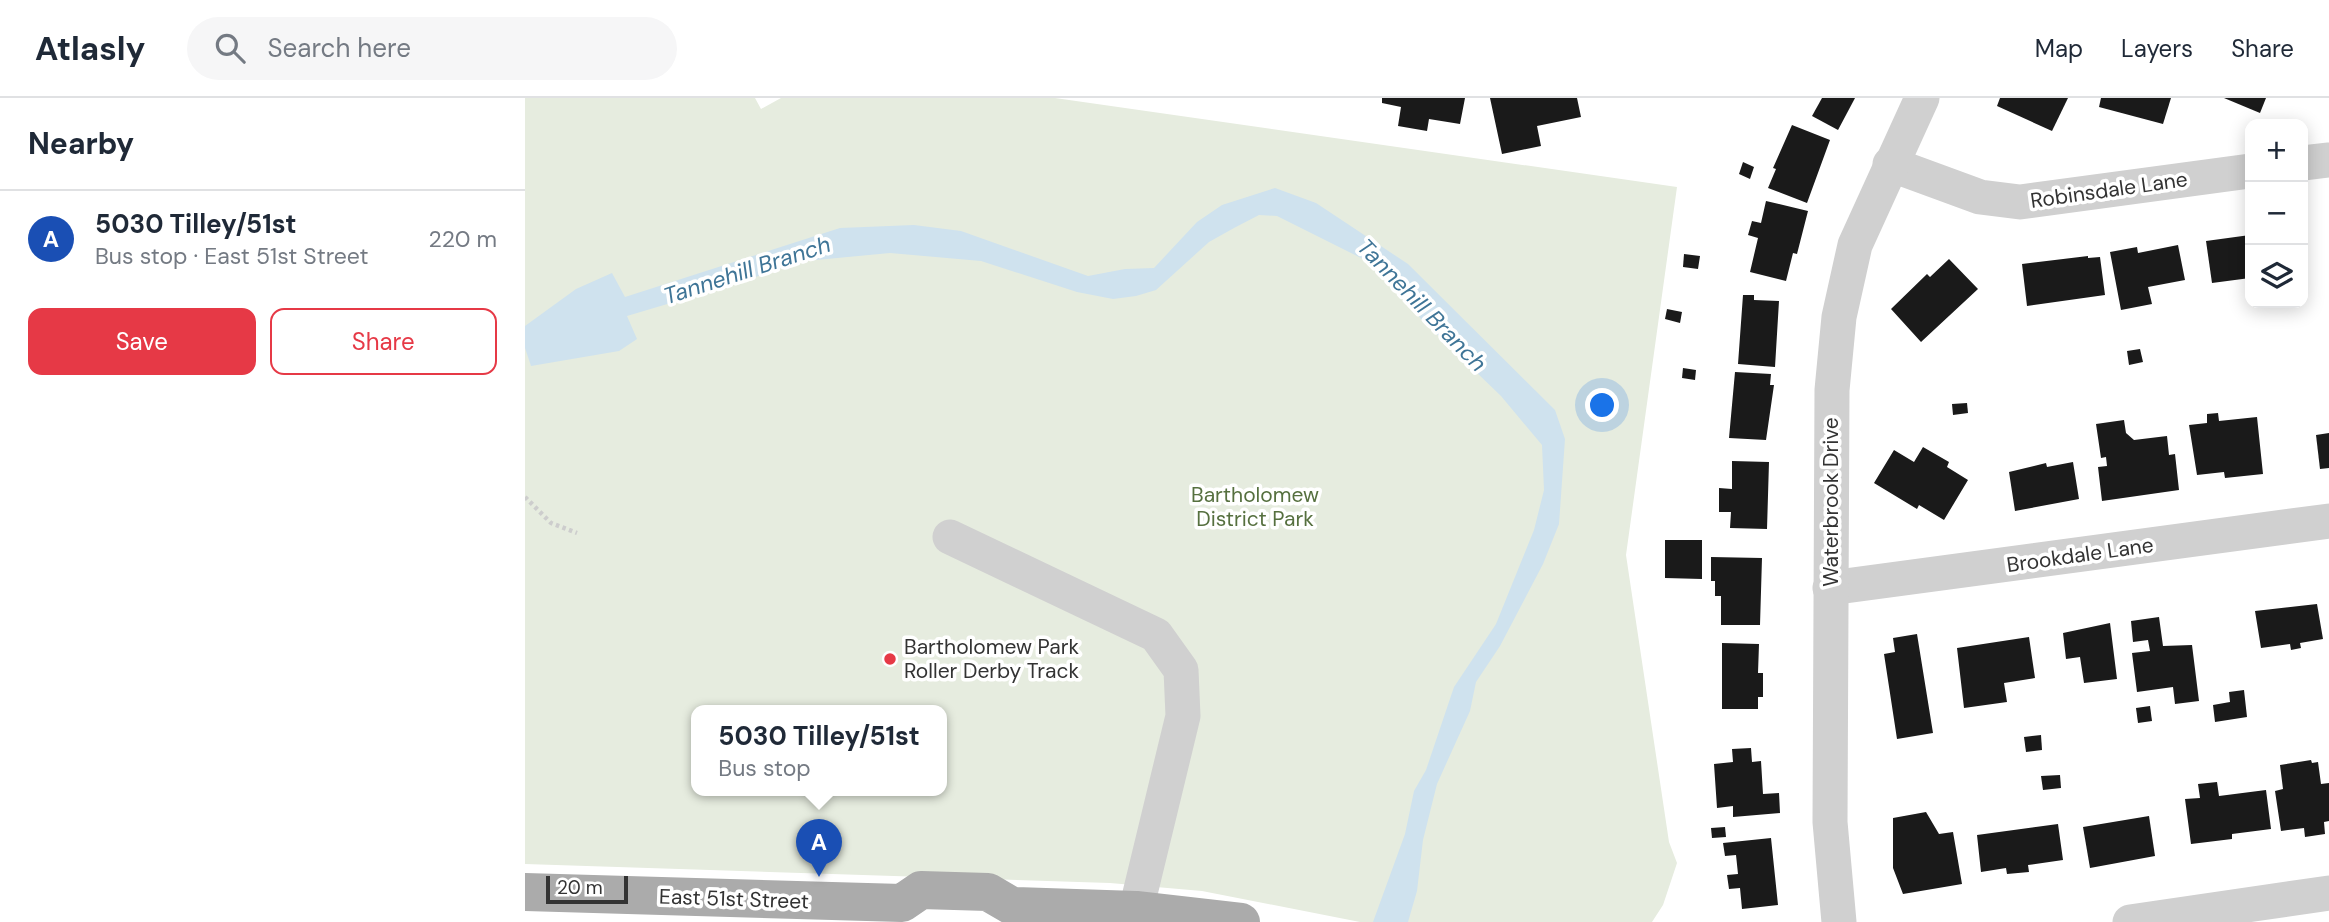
<!DOCTYPE html>
<html lang="en">
<head>
<meta charset="utf-8">
<style>
	:root { --surface:#fff; --page:#f6f6f7; --text:#1f2937; --muted:#747a83; --line:#e0e1e3; --accent:#e63946 }
	body { margin:0; font-family:"DM Sans",sans-serif; background:var(--page); color:var(--text) }
	.controls { position:absolute; right:21px; top:21px; display:grid; overflow:hidden; border-radius:14px; box-shadow:0 4px 18px #0003 }
	.controls button { width:63px; height:63px; display:grid; place-items:center; padding:0; border:0; border-bottom:2px solid var(--line); background:var(--surface); color:var(--text); font:35px sans-serif }
	.scale { position:absolute; left:21px; bottom:18px; width:82px; box-sizing:border-box; padding-left:7px; border:4px solid #333; border-top:0; font-size:19px; line-height:24px; white-space:nowrap; color:#333; -webkit-text-stroke:5px #fff; paint-order:stroke }
	.you { position:absolute; left:1078px; top:308px; width:24px; height:24px; margin:-18px; border:5px solid #fff; border-radius:50%; background:#1a73e8; box-shadow:0 0 0 10px #1a73e833 }
	.badge { display:grid; place-items:center; width:46px; height:46px; border-radius:50%; background:var(--accent); color:#fff; font-size:23px; font-weight:700 }
	.pin { position:absolute; translate:-50% -58px; filter:drop-shadow(0 2px 4px #0008) }
	.pin::after { content:''; position:absolute; top:37px; width:24px; height:21px; background:inherit; clip-path:polygon(0 0,100% 0,50% 100%) }
	.popup { position:absolute; left:166px; top:607px; width:256px; height:91px; box-sizing:border-box; display:grid; place-content:center; border-radius:14px; background:var(--surface); filter:drop-shadow(0 2px 5px #0005); font-size:23px; white-space:nowrap; color:var(--muted) }
	.popup b { font-size:26px; color:var(--text) }
	.popup::after { content:''; position:absolute; left:50%; top:100%; margin-left:-14px; border:14px solid transparent; border-top-color:var(--surface) }
	.list { margin:0; padding:0; list-style:none }
	h2 { display:flex; justify-content:space-between; align-items:center; height:91px; margin:0; padding:0 28px; font-size:30px }
	h2 small { font-size:23px; font-weight:400; color:var(--muted) }
	.list li { display:grid; grid-template-columns:46px 1fr auto; gap:21px; align-items:center; box-sizing:border-box; height:98px; padding:0 28px; border-top:2px solid var(--line) }
	.list b { display:block; font-size:26px; white-space:nowrap }
	.list p { margin:0; font-size:23px; white-space:nowrap; color:var(--muted) }
	.list em { font-size:23px; font-style:normal; color:var(--muted) }
	.actions { display:flex; gap:14px; padding:21px 28px }
	.actions a { flex:1; padding:16px 0; border:2px solid var(--accent); border-radius:14px; text-align:center; font-size:24px; color:var(--accent) }
	.actions .main { background:var(--accent); color:#fff }
	.icon { flex:none; width:38px; height:38px; fill:none; stroke:currentColor; stroke-width:2; stroke-linecap:round; stroke-linejoin:round }
	.map { position:relative; flex:none; width:1804px; height:824px; overflow:hidden }
	header { display:flex; align-items:center; gap:42px; box-sizing:border-box; height:98px; padding:0 35px; background:var(--surface); border-bottom:2px solid var(--line) }
	header strong { font-size:33px }
	nav { display:flex; gap:38px; margin-inline-start:auto; font-size:24px }
	.search { width:490px; height:63px; background:var(--page); display:flex; align-items:center; gap:18px; box-sizing:border-box; padding:0 24px; border-radius:38px; color:var(--muted); font-size:26px }
	main { display:flex }
	aside { flex:1; background:var(--surface) }
	.map>svg:first-child { display:block }
	.green { fill:#e6ecdf; fill-rule:evenodd }
	.water { fill:#cfe2ee }
	.building { fill:#1a1a1a }
	.lines { fill:none; stroke-linecap:round; stroke-linejoin:round }
	.path { stroke:#cdcdcd; stroke-width:4.5; stroke-dasharray:3.5 3.5; stroke-linecap:butt }
	.minor { stroke:#d0d0d0; stroke-width:35 }
	.major { stroke:#ababab; stroke-width:38 }
	.poi-dot { fill:#e63946; stroke:#fff; stroke-width:2.5 }
	.labels { text-anchor:middle; dominant-baseline:central; stroke-width:7; stroke-linejoin:round; paint-order:stroke }
	.street-label { font-size:21px; fill:#333; stroke:#fff }
	.park-label { font-size:21px; fill:#56703f; stroke:#fff }
	.poi-label { font-size:21px; fill:#333; stroke:#fff; text-anchor:start }
	.water-label { font-size:23px; font-style:italic; fill:#3f7597; stroke:#fff }
</style>
</head>
<body>
<header>
<strong>Atlasly</strong>
<div class="search"><svg class="icon" aria-label="search" viewBox="0 0 24 24"><circle cx="10" cy="10" r="6"/><path d="M15 15l6 6"/></svg>Search here</div>
<nav><a>Map</a><a>Layers</a><a>Share</a></nav>
</header>
<main>
<aside>
<h2>Nearby<small></small></h2>
<ul class="list">
<li><span class="badge" style="background:#1a4fb4">A</span><div><b>5030 Tilley/51st</b><p>Bus stop · East 51st Street</p></div><em>220 m</em></li>
</ul>
<div class="actions"><a class="main">Save</a><a>Share</a></div>
</aside>
<div class="map">
<svg width="1804" height="824" viewBox="0 0 1804 824">
	<rect width="100%" height="100%" fill="#fff"/>
	<!-- green -->
	<path class="green" d="M 0,0 L 230,0 L 236,11 L 256,0 L 530,0 L 1152,89 L 1101,457 L 1144,744 L 1152,765 L 1138,807 L 1127,824 L 835,824 L 677,793 L 585,785 L 0,766 ZM 172,613 L 416,613 L 416,693 L 172,693 Z"/>
	<!-- water -->
	<path class="water" d="M 750,90 L 791,105 L 883,166 L 1030,312 L 1040,341 L 1034,426 L 1018,466 L 975,548 L 951,584 L 945,613 L 912,686 L 898,742 L 892,793 L 883,824 L 848,824 L 880,736 L 889,693 L 901,672 L 929,589 L 971,526 L 1009,432 L 1019,392 L 1017,347 L 976,298 L 896,221 L 869,187 L 844,164 L 752,118 L 734,117 L 709,130 L 684,144 L 631,192 L 611,198 L 588,201 L 552,194 L 456,163 L 365,155 L 270,164 L 223,182 L 102,218 L 112,241 L 94,253 L 6,268 L 0,250 L 0,228 L 51,191 L 87,175 L 100,199 L 315,130 L 389,127 L 436,133 L 563,178 L 600,171 L 629,170 L 672,124 L 697,107 Z"/>
	<!-- building -->
	<g class="building">
		<path d="M 857,0 L 940,0 L 935,26 L 904,21 L 902,33 L 873,28 L 876,9 L 857,5 Z"/>
		<path d="M 965,0 L 1052,0 L 1056,19 L 1012,28 L 1016,48 L 977,56 Z"/>
		<path d="M 1297,0 L 1330,0 L 1313,32 L 1287,18 Z"/>
		<path d="M 1475,0 L 1543,0 L 1527,33 L 1472,8 Z"/>
		<path d="M 1576,0 L 1646,0 L 1638,26 L 1574,9 Z"/>
		<path d="M 1699,0 L 1741,0 L 1735,15 Z"/>
		<path d="M 1267,27 L 1305,42 L 1282,105 L 1243,90 L 1251,71 L 1248,70 Z"/>
		<path d="M 1218,64 L 1229,69 L 1225,81 L 1214,76 Z"/>
		<path d="M 1241,103 L 1283,113 L 1272,156 L 1268,155 L 1261,183 L 1225,174 L 1233,140 L 1223,137 L 1227,123 L 1236,125 Z"/>
		<path d="M 1725,137 L 1725,180 L 1687,185 L 1681,143 Z"/>
		<path d="M 1653,147 L 1660,182 L 1623,189 L 1627,206 L 1596,212 L 1585,154 L 1612,149 L 1613,155 Z"/>
		<path d="M 1159,156 L 1175,158 L 1173,171 L 1158,169 Z"/>
		<path d="M 1563,158 L 1563,160 L 1575,159 L 1580,197 L 1502,208 L 1497,166 Z"/>
		<path d="M 1424,161 L 1453,191 L 1396,244 L 1366,211 L 1402,176 L 1405,179 Z"/>
		<path d="M 1218,197 L 1229,197 L 1229,202 L 1254,203 L 1250,269 L 1213,266 Z"/>
		<path d="M 1142,211 L 1157,214 L 1155,225 L 1140,221 Z"/>
		<path d="M 1615,251 L 1618,264 L 1604,267 L 1602,253 Z"/>
		<path d="M 1158,270 L 1171,272 L 1170,282 L 1157,280 Z"/>
		<path d="M 1210,274 L 1246,276 L 1245,287 L 1249,287 L 1241,342 L 1204,340 Z"/>
		<path d="M 1442,305 L 1443,315 L 1428,317 L 1427,306 Z"/>
		<path d="M 1693,315 L 1694,323 L 1732,319 L 1738,376 L 1700,380 L 1699,374 L 1672,377 L 1664,327 L 1682,325 L 1682,316 Z"/>
		<path d="M 1599,322 L 1601,335 L 1609,342 L 1642,338 L 1644,357 L 1650,356 L 1654,392 L 1577,403 L 1573,369 L 1582,368 L 1581,359 L 1576,360 L 1571,326 Z"/>
		<path d="M 1804,335 L 1804,370 L 1795,371 L 1791,337 Z"/>
		<path d="M 1398,349 L 1424,364 L 1422,369 L 1443,382 L 1419,422 L 1394,407 L 1392,411 L 1349,385 L 1369,352 L 1389,364 Z"/>
		<path d="M 1207,363 L 1244,364 L 1242,431 L 1205,430 L 1206,414 L 1194,414 L 1194,390 L 1207,391 Z"/>
		<path d="M 1548,364 L 1554,401 L 1490,413 L 1484,374 L 1521,365 L 1522,369 Z"/>
		<path d="M 1140,442 L 1177,442 L 1177,481 L 1140,480 Z"/>
		<path d="M 1186,459 L 1237,460 L 1235,527 L 1196,527 L 1196,498 L 1190,498 L 1190,483 L 1186,483 Z"/>
		<path d="M 1792,506 L 1798,541 L 1775,545 L 1776,550 L 1766,552 L 1765,546 L 1736,550 L 1730,513 Z"/>
		<path d="M 1634,519 L 1638,548 L 1667,547 L 1674,603 L 1650,606 L 1648,589 L 1612,594 L 1607,555 L 1625,553 L 1623,542 L 1608,544 L 1606,523 Z"/>
		<path d="M 1585,525 L 1592,581 L 1559,585 L 1555,559 L 1541,561 L 1538,535 Z"/>
		<path d="M 1392,536 L 1408,635 L 1372,641 L 1359,556 L 1370,554 L 1368,540 Z"/>
		<path d="M 1504,539 L 1510,580 L 1479,585 L 1482,604 L 1439,610 L 1432,550 Z"/>
		<path d="M 1197,545 L 1234,546 L 1233,575 L 1238,575 L 1238,599 L 1233,599 L 1233,611 L 1197,611 Z"/>
		<path d="M 1719,592 L 1722,619 L 1690,624 L 1688,607 L 1705,604 L 1704,594 Z"/>
		<path d="M 1625,608 L 1627,623 L 1613,625 L 1611,610 Z"/>
		<path d="M 1516,637 L 1517,652 L 1501,654 L 1499,639 Z"/>
		<path d="M 1226,650 L 1227,664 L 1236,663 L 1238,696 L 1254,695 L 1255,715 L 1208,719 L 1208,708 L 1192,710 L 1189,666 L 1208,664 L 1207,651 Z"/>
		<path d="M 1786,662 L 1787,665 L 1793,664 L 1796,686 L 1804,685 L 1804,723 L 1799,724 L 1800,736 L 1780,739 L 1779,730 L 1756,733 L 1750,693 L 1758,691 L 1755,667 Z"/>
		<path d="M 1535,677 L 1536,690 L 1518,692 L 1516,678 Z"/>
		<path d="M 1692,684 L 1694,698 L 1741,692 L 1746,731 L 1707,736 L 1707,741 L 1666,746 L 1660,701 L 1675,700 L 1673,686 Z"/>
		<path d="M 1401,714 L 1414,736 L 1428,734 L 1437,786 L 1378,796 L 1368,770 L 1368,720 Z"/>
		<path d="M 1624,718 L 1630,758 L 1565,770 L 1558,729 Z"/>
		<path d="M 1533,726 L 1538,762 L 1503,767 L 1504,774 L 1482,776 L 1481,770 L 1456,774 L 1452,737 Z"/>
		<path d="M 1200,729 L 1201,739 L 1187,740 L 1186,730 Z"/>
		<path d="M 1246,740 L 1253,807 L 1217,811 L 1215,790 L 1204,791 L 1202,777 L 1213,776 L 1211,757 L 1200,758 L 1198,745 Z"/>
	</g>
	<g class="lines">
		<!-- path -->
		<path class="path" d="M 0,399 L 26,425 L 52,435"/>
		<!-- minor -->
		<g class="minor">
			<path d="M 1778,65 L 1804,62"/>
			<path d="M 1365,66 L 1455,99 L 1495,104 L 1725,73"/>
			<path d="M 425,439 L 631,537 L 656,572 L 658,618 L 611,812"/>
			<path d="M 1305,490 L 1804,423"/>
			<path d="M 1314,824 L 1305,724 L 1307,292 L 1314,219 L 1330,147 L 1397,0"/>
			<path d="M 1605,824 L 1804,795"/>
		</g>
		<!-- major -->
		<path class="major" d="M 0,794 L 377,805 L 396,792 L 463,794 L 487,808 L 611,812 L 716,824"/>
	</g>
	<!-- markers -->
	<circle class="poi-dot" cx="365" cy="561" r="7"/>
	<g class="labels">
		<!-- street labels -->
		<g class="street-label">
			<text transform="translate(1584 92) rotate(-8)">Robinsdale Lane</text>
			<text transform="translate(1306 404) rotate(-90)">Waterbrook Drive</text>
			<text transform="translate(1555 457) rotate(-8)">Brookdale Lane</text>
			<text transform="translate(209 801) rotate(2)">East 51st Street</text>
		</g>
		<!-- park labels -->
		<g class="park-label">
			<text x="730" y="397">Bartholomew<tspan x="730" dy="24">District Park</tspan></text>
		</g>
		<!-- poi labels -->
		<g class="poi-label">
			<text x="379" y="549">Bartholomew Park<tspan x="379" dy="24">Roller Derby Track</tspan></text>
		</g>
		<!-- water labels -->
		<g class="water-label">
			<text transform="translate(222 172) rotate(-18)">Tannehill Branch</text>
			<text transform="translate(897 207) rotate(46)">Tannehill Branch</text>
		</g>
	</g>
</svg>
<div class="controls">
<button>+</button>
<button>−</button>
<button><svg class="icon" aria-label="layers" viewBox="0 0 24 24"><path d="M12 4l9 5-9 5-9-5zM3 14l9 5 9-5"/></svg></button>
</div>
<div class="scale">20 m</div>
<div class="you"></div>
<div class="pin badge" style="left:294px;top:779px;background:#1a4fb4">A</div>
<div class="popup"><b>5030 Tilley/51st</b>Bus stop</div>
</div>
</main>
</body>
</html>
